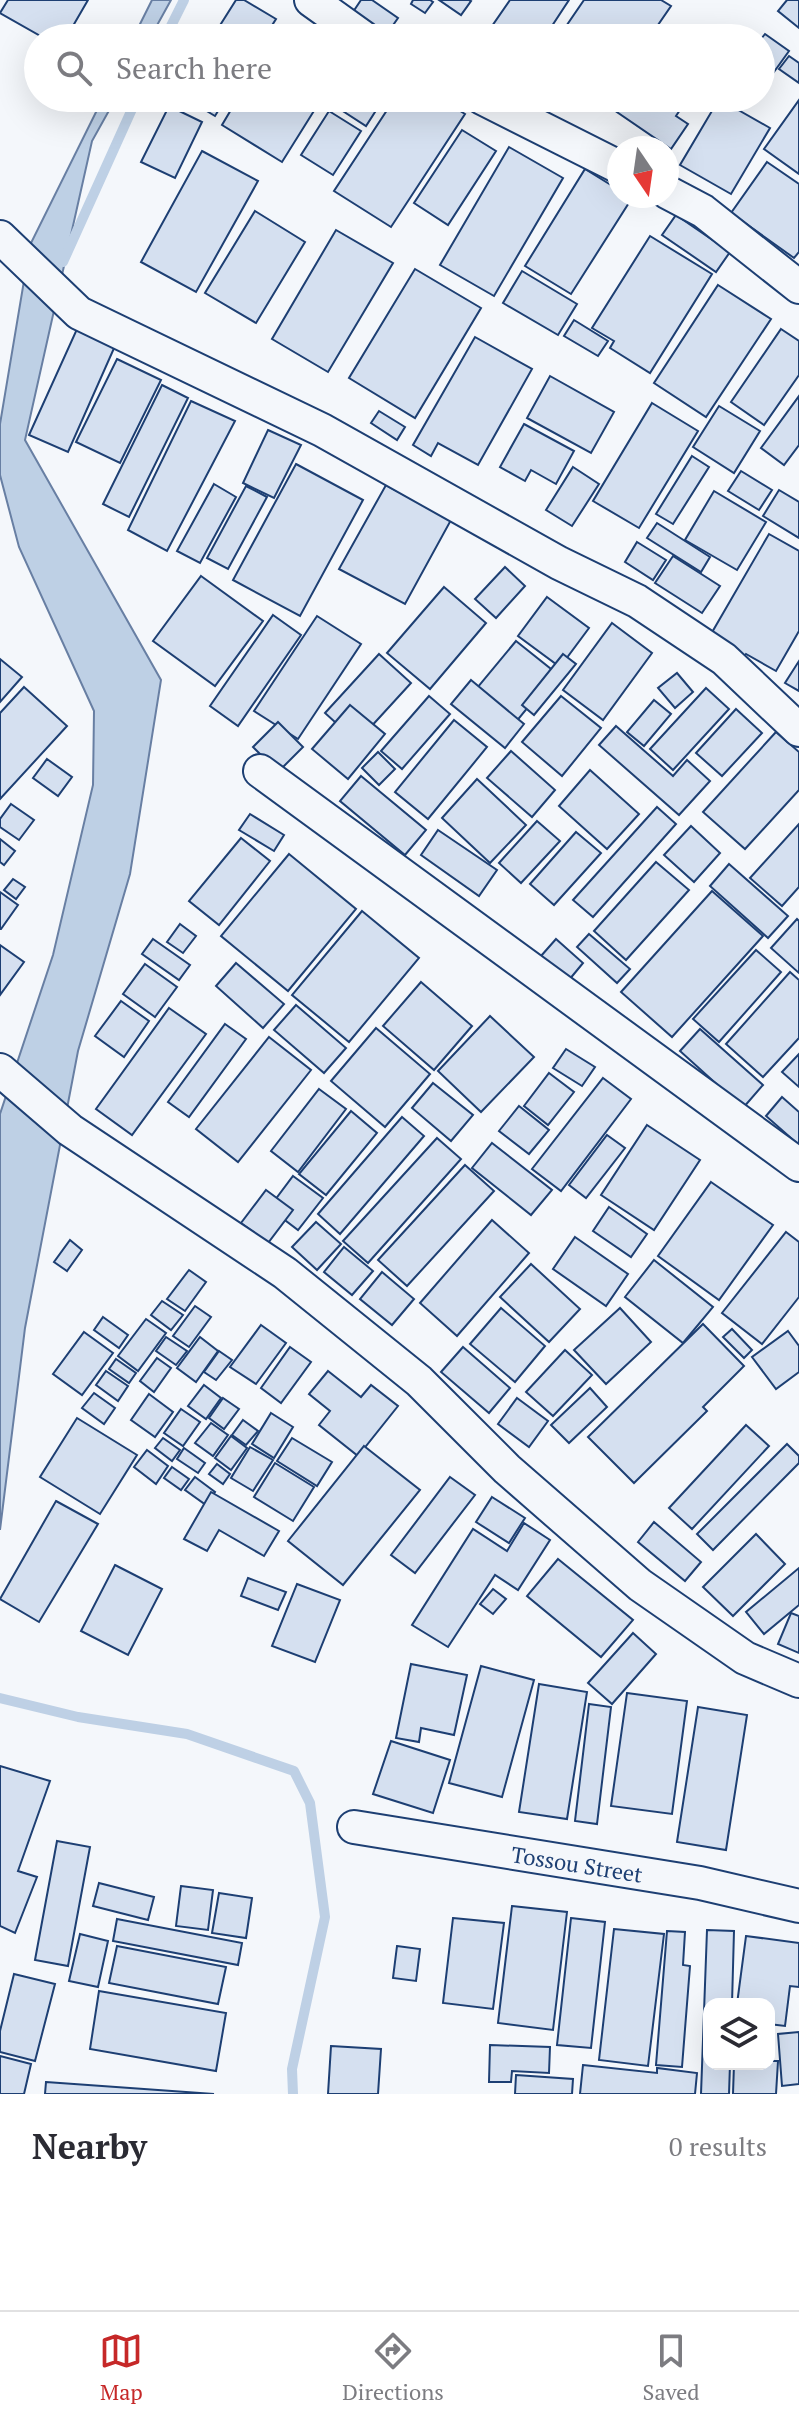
<!DOCTYPE html>
<html lang="en">
<head>
<meta charset="utf-8">
<style>
	:root { --surface:#fff; --page:#f2f2f3; --text:#2b2b33; --muted:#7c7c81; --line:#e1e1e2; --accent:#c62828 }
	body { margin:0; font-family:"PT Serif",serif; background:var(--page); color:var(--text) }
	.controls { position:absolute; right:24px; bottom:24px; display:grid; overflow:hidden; border-radius:16px; box-shadow:0 8px 32px #0002 }
	.controls button { width:72px; height:72px; display:grid; place-items:center; padding:0; border:0; border-bottom:2px solid var(--line); background:var(--surface); color:var(--text); font:40px sans-serif }
	.compass { position:absolute; left:607px; top:136px; width:72px; height:72px; border-radius:50%; background:var(--surface); box-shadow:0 8px 32px #0002; rotate:167deg }
	.list { margin:0; padding:0; list-style:none }
	h2 { display:flex; justify-content:space-between; align-items:center; height:104px; margin:0; padding:0 32px; font-size:34px }
	h2 small { font-size:26px; font-weight:400; color:var(--muted) }
	.icon { flex:none; width:44px; height:44px; fill:none; stroke:currentColor; stroke-width:2; stroke-linecap:round; stroke-linejoin:round }
	.map { position:relative; flex:none; width:799px; height:2094px; overflow:hidden }
	.search { position:absolute; background:var(--surface); box-shadow:0 8px 32px #0002; left:24px; right:24px; top:24px; height:88px; display:flex; align-items:center; gap:20px; box-sizing:border-box; padding:0 28px; border-radius:44px; color:var(--muted); font-size:30px }
	.sheet { height:216px; background:var(--surface) }
	nav { display:flex; justify-content:space-around; align-items:center; box-sizing:border-box; height:112px; border-top:2px solid var(--line); background:var(--surface); font-size:22px; color:var(--muted) }
	nav a { display:grid; justify-items:center; gap:4px }
	nav .on { color:var(--accent) }
	.map>svg:first-child { display:block }
	.water { fill:#bed0e5; stroke:#687fa3; stroke-width:2 }
	.lines { fill:none; stroke-linecap:round; stroke-linejoin:round }
	.stream { stroke:#bed0e5; stroke-width:10 }
	.building { fill:#d5e0f0; stroke:#1d3f73; stroke-width:2 }
	.minor-casing { stroke:#1d3f73; stroke-width:36 }
	.minor { stroke:#f4f7fb; stroke-width:32 }
	.labels { text-anchor:middle; dominant-baseline:central; stroke-width:6; stroke-linejoin:round; paint-order:stroke }
	.street-label { font-size:22px; fill:#1d3f73; stroke:#f4f7fb }
</style>
</head>
<body>
<div class="map">
<svg width="799" height="2094" viewBox="0 0 799 2094">
	<rect width="100%" height="100%" fill="#f4f7fb"/>
	<!-- water -->
	<g class="water">
		<path d="M 152,0 L 171,0 L 150,38 L 133,38 Z"/>
		<path d="M 103,98 L 116,98 L 92,141 L 25,440 L 161,680 L 130,874 L 78,1051 L 25,1328 L 0,1530 L 0,1114 L 53,955 L 93,785 L 94,711 L 19,547 L 0,475 L 0,424 L 30,245 Z"/>
	</g>
	<g class="lines">
		<!-- stream -->
		<g class="stream">
			<path d="M 165,38 L 184,0"/>
			<path d="M 63,262 L 137,98"/>
			<path d="M 0,1698 L 78,1717 L 187,1734 L 294,1771 L 310,1803 L 325,1917 L 292,2069 L 293,2094"/>
		</g>
	</g>
	<!-- building -->
	<g class="building">
		<path d="M 8,0 L 88,0 L 66,38 L 44,38 L 0,13 Z"/>
		<path d="M 236,0 L 244,0 L 276,19 L 264,38 L 212,38 Z"/>
		<path d="M 361,0 L 372,0 L 398,18 L 384,38 L 351,15 Z"/>
		<path d="M 413,0 L 430,0 L 433,2 L 425,13 L 411,4 Z"/>
		<path d="M 439,0 L 469,0 L 471,1 L 461,15 Z"/>
		<path d="M 510,0 L 569,0 L 544,38 L 505,38 L 490,29 Z"/>
		<path d="M 584,0 L 661,0 L 671,6 L 649,38 L 558,38 Z"/>
		<path d="M 787,0 L 799,0 L 799,28 L 778,11 Z"/>
		<path d="M 765,34 L 789,51 L 761,90 L 761,39 Z"/>
		<path d="M 789,56 L 799,63 L 799,83 L 779,69 Z"/>
		<path d="M 185,98 L 226,98 L 215,116 Z"/>
		<path d="M 238,98 L 322,98 L 282,162 L 222,125 Z"/>
		<path d="M 340,98 L 384,98 L 366,126 L 335,106 Z"/>
		<path d="M 395,98 L 439,98 L 465,114 L 391,227 L 334,191 Z"/>
		<path d="M 618,98 L 688,98 L 676,116 L 688,124 L 671,149 L 611,108 Z"/>
		<path d="M 719,99 L 770,128 L 731,194 L 680,165 Z"/>
		<path d="M 799,100 L 799,174 L 764,149 Z"/>
		<path d="M 169,106 L 202,122 L 175,178 L 141,162 Z"/>
		<path d="M 329,111 L 361,131 L 333,175 L 301,155 Z"/>
		<path d="M 462,130 L 496,151 L 448,225 L 414,203 Z"/>
		<path d="M 509,147 L 563,178 L 494,296 L 440,265 Z"/>
		<path d="M 202,151 L 258,181 L 196,292 L 141,262 Z"/>
		<path d="M 767,162 L 799,184 L 799,252 L 794,258 L 731,213 Z"/>
		<path d="M 585,169 L 619,190 L 619,196 L 632,198 L 571,294 L 525,266 Z"/>
		<path d="M 255,211 L 305,242 L 256,323 L 205,293 Z"/>
		<path d="M 676,215 L 730,252 L 716,272 L 662,235 Z"/>
		<path d="M 336,230 L 393,263 L 328,372 L 272,339 Z"/>
		<path d="M 650,236 L 712,274 L 650,373 L 610,348 L 614,341 L 592,328 Z"/>
		<path d="M 415,269 L 481,308 L 415,418 L 349,378 Z"/>
		<path d="M 522,271 L 577,304 L 558,335 L 503,303 Z"/>
		<path d="M 718,285 L 771,319 L 706,417 L 654,383 Z"/>
		<path d="M 574,320 L 608,341 L 598,356 L 564,336 Z"/>
		<path d="M 77,329 L 115,346 L 68,452 L 29,435 Z"/>
		<path d="M 781,329 L 799,341 L 799,375 L 764,425 L 731,402 Z"/>
		<path d="M 475,337 L 532,369 L 478,465 L 438,443 L 431,456 L 413,445 Z"/>
		<path d="M 117,359 L 161,380 L 120,463 L 76,442 Z"/>
		<path d="M 550,376 L 614,412 L 591,453 L 527,418 Z"/>
		<path d="M 162,385 L 188,398 L 129,517 L 103,504 Z"/>
		<path d="M 799,396 L 799,445 L 784,465 L 761,448 Z"/>
		<path d="M 191,401 L 235,421 L 167,551 L 128,530 Z"/>
		<path d="M 652,403 L 698,431 L 639,528 L 593,501 Z"/>
		<path d="M 719,406 L 760,431 L 734,473 L 693,447 Z"/>
		<path d="M 379,411 L 405,427 L 397,440 L 371,423 Z"/>
		<path d="M 524,424 L 574,451 L 556,484 L 531,470 L 525,481 L 500,467 Z"/>
		<path d="M 268,430 L 301,445 L 274,498 L 243,483 Z"/>
		<path d="M 692,456 L 709,467 L 673,524 L 656,514 Z"/>
		<path d="M 296,464 L 363,500 L 300,616 L 233,580 Z"/>
		<path d="M 573,467 L 599,484 L 572,526 L 546,510 Z"/>
		<path d="M 741,471 L 772,490 L 759,510 L 728,491 Z"/>
		<path d="M 214,484 L 236,497 L 200,563 L 177,551 Z"/>
		<path d="M 386,485 L 451,520 L 405,604 L 339,569 Z"/>
		<path d="M 246,486 L 267,497 L 228,569 L 207,558 Z"/>
		<path d="M 779,490 L 799,502 L 799,538 L 763,516 Z"/>
		<path d="M 714,491 L 766,522 L 737,570 L 685,540 Z"/>
		<path d="M 657,523 L 710,557 L 701,572 L 647,538 Z"/>
		<path d="M 769,534 L 799,551 L 799,631 L 776,671 L 746,654 L 741,661 L 707,641 Z"/>
		<path d="M 637,542 L 666,560 L 653,580 L 625,562 Z"/>
		<path d="M 673,556 L 720,586 L 702,613 L 655,583 Z"/>
		<path d="M 505,567 L 525,586 L 496,618 L 475,599 Z"/>
		<path d="M 201,576 L 263,621 L 215,686 L 153,641 Z"/>
		<path d="M 444,587 L 486,623 L 430,689 L 387,653 Z"/>
		<path d="M 547,597 L 589,628 L 560,667 L 518,636 Z"/>
		<path d="M 273,615 L 301,635 L 238,726 L 210,706 Z"/>
		<path d="M 317,616 L 361,644 L 298,739 L 254,711 Z"/>
		<path d="M 612,623 L 652,653 L 603,720 L 563,690 Z"/>
		<path d="M 516,641 L 556,673 L 502,739 L 462,706 Z"/>
		<path d="M 379,654 L 411,683 L 357,742 L 325,713 Z"/>
		<path d="M 563,654 L 576,664 L 534,715 L 522,705 Z"/>
		<path d="M 0,659 L 22,677 L 0,702 Z"/>
		<path d="M 799,661 L 799,691 L 785,683 Z"/>
		<path d="M 677,673 L 693,692 L 675,708 L 658,688 Z"/>
		<path d="M 471,680 L 524,724 L 505,748 L 451,704 Z"/>
		<path d="M 24,687 L 67,726 L 0,799 L 0,713 Z"/>
		<path d="M 706,688 L 729,709 L 673,770 L 650,749 Z"/>
		<path d="M 429,696 L 450,714 L 402,769 L 381,751 Z"/>
		<path d="M 561,696 L 601,728 L 562,776 L 522,742 Z"/>
		<path d="M 654,700 L 671,714 L 644,746 L 627,732 Z"/>
		<path d="M 350,705 L 385,734 L 348,779 L 312,749 Z"/>
		<path d="M 736,709 L 762,733 L 722,776 L 696,753 Z"/>
		<path d="M 454,720 L 487,747 L 428,819 L 395,792 Z"/>
		<path d="M 278,722 L 303,747 L 278,772 L 253,747 Z"/>
		<path d="M 616,726 L 673,776 L 687,760 L 710,781 L 679,815 L 599,745 Z"/>
		<path d="M 776,732 L 799,752 L 799,790 L 745,849 L 703,812 Z"/>
		<path d="M 511,751 L 555,790 L 532,817 L 487,778 Z"/>
		<path d="M 378,752 L 395,769 L 379,785 L 362,768 Z"/>
		<path d="M 47,759 L 72,777 L 58,796 L 33,778 Z"/>
		<path d="M 590,770 L 639,814 L 607,849 L 559,806 Z"/>
		<path d="M 361,776 L 426,830 L 405,855 L 340,801 Z"/>
		<path d="M 477,779 L 526,825 L 490,863 L 442,818 Z"/>
		<path d="M 11,804 L 34,820 L 19,840 L 0,827 L 0,819 Z"/>
		<path d="M 657,807 L 676,824 L 593,917 L 573,900 Z"/>
		<path d="M 250,814 L 284,835 L 274,851 L 239,830 Z"/>
		<path d="M 537,821 L 560,841 L 521,883 L 499,863 Z"/>
		<path d="M 799,824 L 799,887 L 782,906 L 750,878 Z"/>
		<path d="M 691,826 L 720,853 L 694,882 L 664,855 Z"/>
		<path d="M 438,830 L 497,870 L 479,896 L 421,855 Z"/>
		<path d="M 576,832 L 601,853 L 554,905 L 530,884 Z"/>
		<path d="M 241,838 L 270,861 L 219,925 L 189,901 Z"/>
		<path d="M 0,839 L 15,851 L 4,865 L 0,862 Z"/>
		<path d="M 289,854 L 356,909 L 288,991 L 221,936 Z"/>
		<path d="M 656,862 L 689,890 L 626,960 L 594,931 Z"/>
		<path d="M 729,864 L 788,916 L 768,938 L 710,886 Z"/>
		<path d="M 13,879 L 25,887 L 16,899 L 4,890 Z"/>
		<path d="M 712,891 L 763,936 L 672,1037 L 621,992 Z"/>
		<path d="M 0,892 L 18,905 L 1,929 L 0,929 Z"/>
		<path d="M 362,911 L 419,958 L 349,1042 L 292,995 Z"/>
		<path d="M 797,919 L 799,921 L 799,973 L 771,948 Z"/>
		<path d="M 180,924 L 196,936 L 183,953 L 167,942 Z"/>
		<path d="M 589,934 L 630,969 L 617,983 L 577,947 Z"/>
		<path d="M 153,939 L 190,965 L 179,980 L 142,954 Z"/>
		<path d="M 556,939 L 583,963 L 569,980 L 541,956 Z"/>
		<path d="M 0,945 L 24,962 L 0,995 Z"/>
		<path d="M 756,950 L 781,972 L 719,1042 L 693,1019 Z"/>
		<path d="M 236,963 L 284,1004 L 263,1028 L 216,986 Z"/>
		<path d="M 145,964 L 177,987 L 155,1017 L 123,994 Z"/>
		<path d="M 790,972 L 799,980 L 799,1038 L 763,1077 L 726,1044 Z"/>
		<path d="M 421,982 L 472,1026 L 434,1070 L 383,1026 Z"/>
		<path d="M 121,1001 L 149,1021 L 124,1057 L 95,1036 Z"/>
		<path d="M 296,1005 L 346,1048 L 324,1073 L 274,1030 Z"/>
		<path d="M 169,1008 L 206,1034 L 132,1135 L 96,1109 Z"/>
		<path d="M 490,1016 L 534,1057 L 481,1112 L 438,1071 Z"/>
		<path d="M 225,1024 L 246,1039 L 189,1117 L 168,1102 Z"/>
		<path d="M 376,1028 L 430,1074 L 385,1127 L 331,1081 Z"/>
		<path d="M 700,1029 L 763,1085 L 743,1108 L 680,1051 Z"/>
		<path d="M 269,1037 L 311,1070 L 238,1162 L 196,1129 Z"/>
		<path d="M 566,1049 L 595,1067 L 582,1086 L 553,1068 Z"/>
		<path d="M 799,1054 L 799,1087 L 782,1072 Z"/>
		<path d="M 549,1073 L 574,1092 L 548,1125 L 524,1106 Z"/>
		<path d="M 603,1078 L 631,1099 L 561,1191 L 532,1169 Z"/>
		<path d="M 433,1083 L 473,1115 L 451,1141 L 412,1108 Z"/>
		<path d="M 319,1089 L 346,1109 L 298,1172 L 271,1151 Z"/>
		<path d="M 782,1097 L 799,1112 L 799,1145 L 766,1116 Z"/>
		<path d="M 519,1106 L 549,1130 L 529,1154 L 499,1131 Z"/>
		<path d="M 351,1111 L 377,1133 L 326,1195 L 299,1174 Z"/>
		<path d="M 402,1117 L 424,1136 L 340,1234 L 318,1214 Z"/>
		<path d="M 647,1125 L 700,1160 L 654,1230 L 601,1195 Z"/>
		<path d="M 607,1135 L 625,1148 L 586,1198 L 569,1185 Z"/>
		<path d="M 437,1138 L 461,1159 L 368,1263 L 343,1241 Z"/>
		<path d="M 492,1143 L 552,1190 L 531,1215 L 472,1168 Z"/>
		<path d="M 465,1165 L 494,1191 L 407,1286 L 378,1260 Z"/>
		<path d="M 293,1176 L 323,1198 L 298,1230 L 269,1208 Z"/>
		<path d="M 711,1182 L 773,1225 L 719,1300 L 658,1256 Z"/>
		<path d="M 266,1190 L 293,1210 L 268,1243 L 241,1223 Z"/>
		<path d="M 609,1207 L 647,1234 L 631,1257 L 593,1231 Z"/>
		<path d="M 492,1220 L 529,1253 L 457,1336 L 420,1303 Z"/>
		<path d="M 316,1222 L 341,1244 L 317,1270 L 292,1247 Z"/>
		<path d="M 786,1232 L 799,1242 L 799,1297 L 762,1344 L 722,1313 Z"/>
		<path d="M 575,1237 L 628,1274 L 606,1306 L 553,1269 Z"/>
		<path d="M 70,1240 L 82,1250 L 67,1271 L 54,1262 Z"/>
		<path d="M 344,1247 L 373,1271 L 352,1295 L 324,1272 Z"/>
		<path d="M 654,1260 L 713,1307 L 683,1343 L 625,1297 Z"/>
		<path d="M 531,1264 L 580,1309 L 549,1342 L 500,1297 Z"/>
		<path d="M 189,1270 L 206,1282 L 185,1311 L 167,1299 Z"/>
		<path d="M 382,1272 L 414,1299 L 392,1325 L 360,1299 Z"/>
		<path d="M 162,1301 L 183,1315 L 171,1330 L 151,1315 Z"/>
		<path d="M 195,1306 L 211,1317 L 189,1347 L 173,1336 Z"/>
		<path d="M 501,1308 L 545,1346 L 515,1382 L 470,1344 Z"/>
		<path d="M 620,1308 L 651,1342 L 606,1384 L 574,1350 Z"/>
		<path d="M 103,1317 L 128,1335 L 119,1348 L 94,1330 Z"/>
		<path d="M 146,1319 L 166,1333 L 138,1371 L 118,1356 Z"/>
		<path d="M 703,1324 L 744,1366 L 703,1407 L 707,1411 L 634,1483 L 588,1437 Z"/>
		<path d="M 261,1325 L 286,1343 L 256,1384 L 230,1367 Z"/>
		<path d="M 732,1329 L 752,1350 L 744,1358 L 723,1337 Z"/>
		<path d="M 788,1331 L 799,1346 L 799,1372 L 776,1389 L 752,1357 Z"/>
		<path d="M 84,1332 L 113,1353 L 82,1395 L 53,1374 Z"/>
		<path d="M 166,1337 L 187,1351 L 176,1365 L 156,1351 Z"/>
		<path d="M 200,1337 L 218,1351 L 196,1382 L 177,1368 Z"/>
		<path d="M 290,1347 L 311,1362 L 281,1403 L 261,1388 Z"/>
		<path d="M 463,1347 L 510,1388 L 489,1413 L 441,1372 Z"/>
		<path d="M 565,1350 L 592,1375 L 553,1416 L 526,1392 Z"/>
		<path d="M 219,1351 L 232,1360 L 216,1380 L 204,1372 Z"/>
		<path d="M 157,1358 L 171,1368 L 154,1392 L 140,1381 Z"/>
		<path d="M 116,1359 L 136,1373 L 129,1383 L 109,1369 Z"/>
		<path d="M 106,1371 L 128,1386 L 118,1401 L 96,1385 Z"/>
		<path d="M 328,1371 L 361,1397 L 371,1385 L 398,1406 L 358,1456 L 319,1425 L 330,1411 L 309,1394 Z"/>
		<path d="M 204,1385 L 221,1398 L 206,1419 L 188,1406 Z"/>
		<path d="M 590,1388 L 607,1407 L 569,1443 L 551,1425 Z"/>
		<path d="M 94,1393 L 115,1408 L 104,1424 L 82,1408 Z"/>
		<path d="M 149,1394 L 173,1412 L 155,1437 L 131,1420 Z"/>
		<path d="M 223,1398 L 239,1409 L 224,1429 L 209,1418 Z"/>
		<path d="M 517,1398 L 548,1421 L 529,1447 L 498,1424 Z"/>
		<path d="M 181,1409 L 200,1422 L 183,1446 L 164,1433 Z"/>
		<path d="M 271,1413 L 293,1427 L 274,1458 L 252,1444 Z"/>
		<path d="M 77,1418 L 137,1455 L 100,1514 L 40,1477 Z"/>
		<path d="M 243,1420 L 258,1431 L 246,1445 L 232,1435 Z"/>
		<path d="M 211,1423 L 228,1435 L 213,1456 L 195,1443 Z"/>
		<path d="M 746,1425 L 769,1446 L 692,1529 L 669,1508 Z"/>
		<path d="M 231,1436 L 247,1448 L 231,1470 L 215,1458 Z"/>
		<path d="M 163,1438 L 180,1450 L 172,1461 L 155,1448 Z"/>
		<path d="M 292,1438 L 332,1462 L 317,1486 L 277,1461 Z"/>
		<path d="M 787,1444 L 799,1456 L 799,1463 L 713,1550 L 697,1534 Z"/>
		<path d="M 364,1446 L 420,1490 L 343,1585 L 288,1541 Z"/>
		<path d="M 250,1447 L 273,1460 L 253,1491 L 231,1478 Z"/>
		<path d="M 184,1448 L 205,1463 L 198,1473 L 177,1459 Z"/>
		<path d="M 147,1450 L 168,1466 L 156,1484 L 134,1467 Z"/>
		<path d="M 275,1463 L 314,1487 L 293,1521 L 254,1497 Z"/>
		<path d="M 217,1464 L 230,1474 L 223,1484 L 209,1474 Z"/>
		<path d="M 172,1467 L 189,1479 L 181,1490 L 164,1478 Z"/>
		<path d="M 195,1477 L 215,1492 L 206,1505 L 185,1490 Z"/>
		<path d="M 450,1477 L 475,1495 L 415,1573 L 391,1555 Z"/>
		<path d="M 211,1492 L 279,1531 L 264,1556 L 219,1530 L 207,1551 L 184,1539 Z"/>
		<path d="M 492,1497 L 525,1518 L 509,1543 L 476,1522 Z"/>
		<path d="M 56,1501 L 98,1524 L 39,1622 L 0,1599 Z"/>
		<path d="M 654,1522 L 701,1562 L 685,1581 L 638,1542 Z"/>
		<path d="M 524,1523 L 550,1540 L 518,1590 L 495,1575 L 448,1647 L 412,1625 L 473,1529 L 507,1551 Z"/>
		<path d="M 756,1534 L 785,1564 L 733,1616 L 703,1587 Z"/>
		<path d="M 558,1559 L 633,1620 L 601,1657 L 527,1596 Z"/>
		<path d="M 115,1565 L 162,1589 L 128,1655 L 81,1631 Z"/>
		<path d="M 799,1568 L 799,1605 L 764,1634 L 746,1612 Z"/>
		<path d="M 248,1578 L 286,1592 L 278,1610 L 241,1596 Z"/>
		<path d="M 297,1584 L 340,1600 L 315,1662 L 272,1646 Z"/>
		<path d="M 493,1589 L 506,1599 L 493,1614 L 480,1604 Z"/>
		<path d="M 791,1613 L 799,1616 L 799,1653 L 778,1644 Z"/>
		<path d="M 633,1633 L 656,1654 L 612,1704 L 588,1683 Z"/>
		<path d="M 411,1664 L 467,1675 L 454,1735 L 421,1728 L 419,1742 L 396,1738 Z"/>
		<path d="M 481,1666 L 534,1680 L 502,1797 L 449,1783 Z"/>
		<path d="M 539,1684 L 587,1692 L 567,1819 L 519,1812 Z"/>
		<path d="M 627,1693 L 687,1701 L 672,1814 L 611,1806 Z"/>
		<path d="M 589,1704 L 611,1707 L 597,1824 L 575,1821 Z"/>
		<path d="M 698,1707 L 747,1715 L 726,1850 L 677,1842 Z"/>
		<path d="M 391,1741 L 450,1760 L 433,1813 L 373,1794 Z"/>
		<path d="M 0,1766 L 50,1781 L 18,1871 L 37,1877 L 15,1933 L 0,1926 Z"/>
		<path d="M 57,1841 L 90,1847 L 68,1966 L 35,1960 Z"/>
		<path d="M 99,1883 L 154,1897 L 148,1920 L 93,1906 Z"/>
		<path d="M 181,1886 L 213,1890 L 208,1930 L 176,1926 Z"/>
		<path d="M 219,1893 L 252,1898 L 246,1938 L 212,1933 Z"/>
		<path d="M 512,1906 L 567,1912 L 553,2030 L 498,2023 Z"/>
		<path d="M 453,1918 L 504,1923 L 493,2009 L 443,2003 Z"/>
		<path d="M 571,1918 L 605,1922 L 591,2048 L 557,2045 Z"/>
		<path d="M 117,1919 L 242,1943 L 238,1965 L 113,1941 Z"/>
		<path d="M 614,1929 L 664,1934 L 648,2066 L 599,2060 Z"/>
		<path d="M 707,1930 L 734,1931 L 732,2004 L 709,2004 L 709,2064 L 730,2064 L 729,2094 L 701,2094 Z"/>
		<path d="M 667,1931 L 685,1932 L 683,1965 L 690,1966 L 682,2067 L 656,2065 Z"/>
		<path d="M 80,1934 L 108,1941 L 98,1987 L 69,1981 Z"/>
		<path d="M 746,1936 L 799,1943 L 799,1987 L 790,1986 L 785,2026 L 769,2024 L 769,2004 L 737,2004 Z"/>
		<path d="M 117,1946 L 226,1967 L 218,2004 L 109,1983 Z"/>
		<path d="M 397,1946 L 420,1949 L 416,1981 L 393,1978 Z"/>
		<path d="M 14,1974 L 55,1984 L 35,2061 L 0,2052 L 0,2031 Z"/>
		<path d="M 99,1991 L 226,2013 L 216,2071 L 90,2049 Z"/>
		<path d="M 799,2032 L 799,2084 L 782,2086 L 778,2034 Z"/>
		<path d="M 490,2045 L 550,2047 L 549,2073 L 512,2071 L 511,2082 L 489,2082 Z"/>
		<path d="M 331,2046 L 381,2049 L 378,2094 L 328,2094 Z"/>
		<path d="M 0,2056 L 31,2064 L 24,2094 L 0,2094 Z"/>
		<path d="M 769,2061 L 778,2061 L 776,2094 L 733,2094 L 734,2064 L 769,2064 Z"/>
		<path d="M 583,2065 L 657,2073 L 657,2068 L 697,2073 L 695,2094 L 580,2094 Z"/>
		<path d="M 516,2075 L 573,2079 L 572,2094 L 515,2094 Z"/>
		<path d="M 46,2082 L 214,2094 L 45,2094 Z"/>
	</g>
	<g class="lines">
		<defs>
			<g id="minor">
				<path d="M 311,0 L 364,38"/>
				<path d="M 482,98 L 619,167"/>
				<path d="M 667,192 L 703,211 L 799,287"/>
				<path d="M 0,237 L 79,313 L 322,430 L 559,563 L 637,601 L 724,659 L 799,730"/>
				<path d="M 260,771 L 799,1165"/>
				<path d="M 0,1070 L 70,1130 L 285,1273 L 419,1381 L 507,1469 L 640,1585 L 745,1658 L 799,1681"/>
				<path d="M 354,1827 L 700,1883 L 799,1906"/>
			</g>
		</defs>
		<!-- minor casing -->
		<use href="#minor" class="minor-casing"/>
		<!-- minor -->
		<use href="#minor" class="minor"/>
	</g>
	<g class="labels">
		<!-- street labels -->
		<g class="street-label">
			<text transform="translate(577 1864) rotate(9)">Tossou Street</text>
		</g>
	</g>
</svg>
<div class="controls">
<button><svg class="icon" aria-label="layers" viewBox="0 0 24 24"><path d="M12 4l9 5-9 5-9-5zM3 14l9 5 9-5"/></svg></button>
</div>
<svg class="compass" viewBox="-18 -18 36 36"><path d="M0-13l5 13h-10z" fill="#e53935"/><path d="M0 13l5-13h-10z" fill="#7c7c81"/></svg>
<div class="search"><svg class="icon" aria-label="search" viewBox="0 0 24 24"><circle cx="10" cy="10" r="6"/><path d="M15 15l6 6"/></svg>Search here</div>
</div>
<section class="sheet">
<h2>Nearby<small>0 results</small></h2>
<ul class="list">
</ul>
</section>
<nav>
<a class="on"><svg class="icon" aria-label="map" viewBox="0 0 24 24"><path d="M3 6l6-2 6 2 6-2v14l-6 2-6-2-6 2zM9 4v14M15 6v14"/></svg>Map</a>
<a><svg class="icon" aria-label="directions" viewBox="0 0 24 24"><path d="M12 3l9 9-9 9-9-9zM9 14v-3h6M13 9l2 2-2 2"/></svg>Directions</a>
<a><svg class="icon" aria-label="saved" viewBox="0 0 24 24"><path d="M7 4h10v16l-5-4-5 4z"/></svg>Saved</a>
</nav>
</body>
</html>
